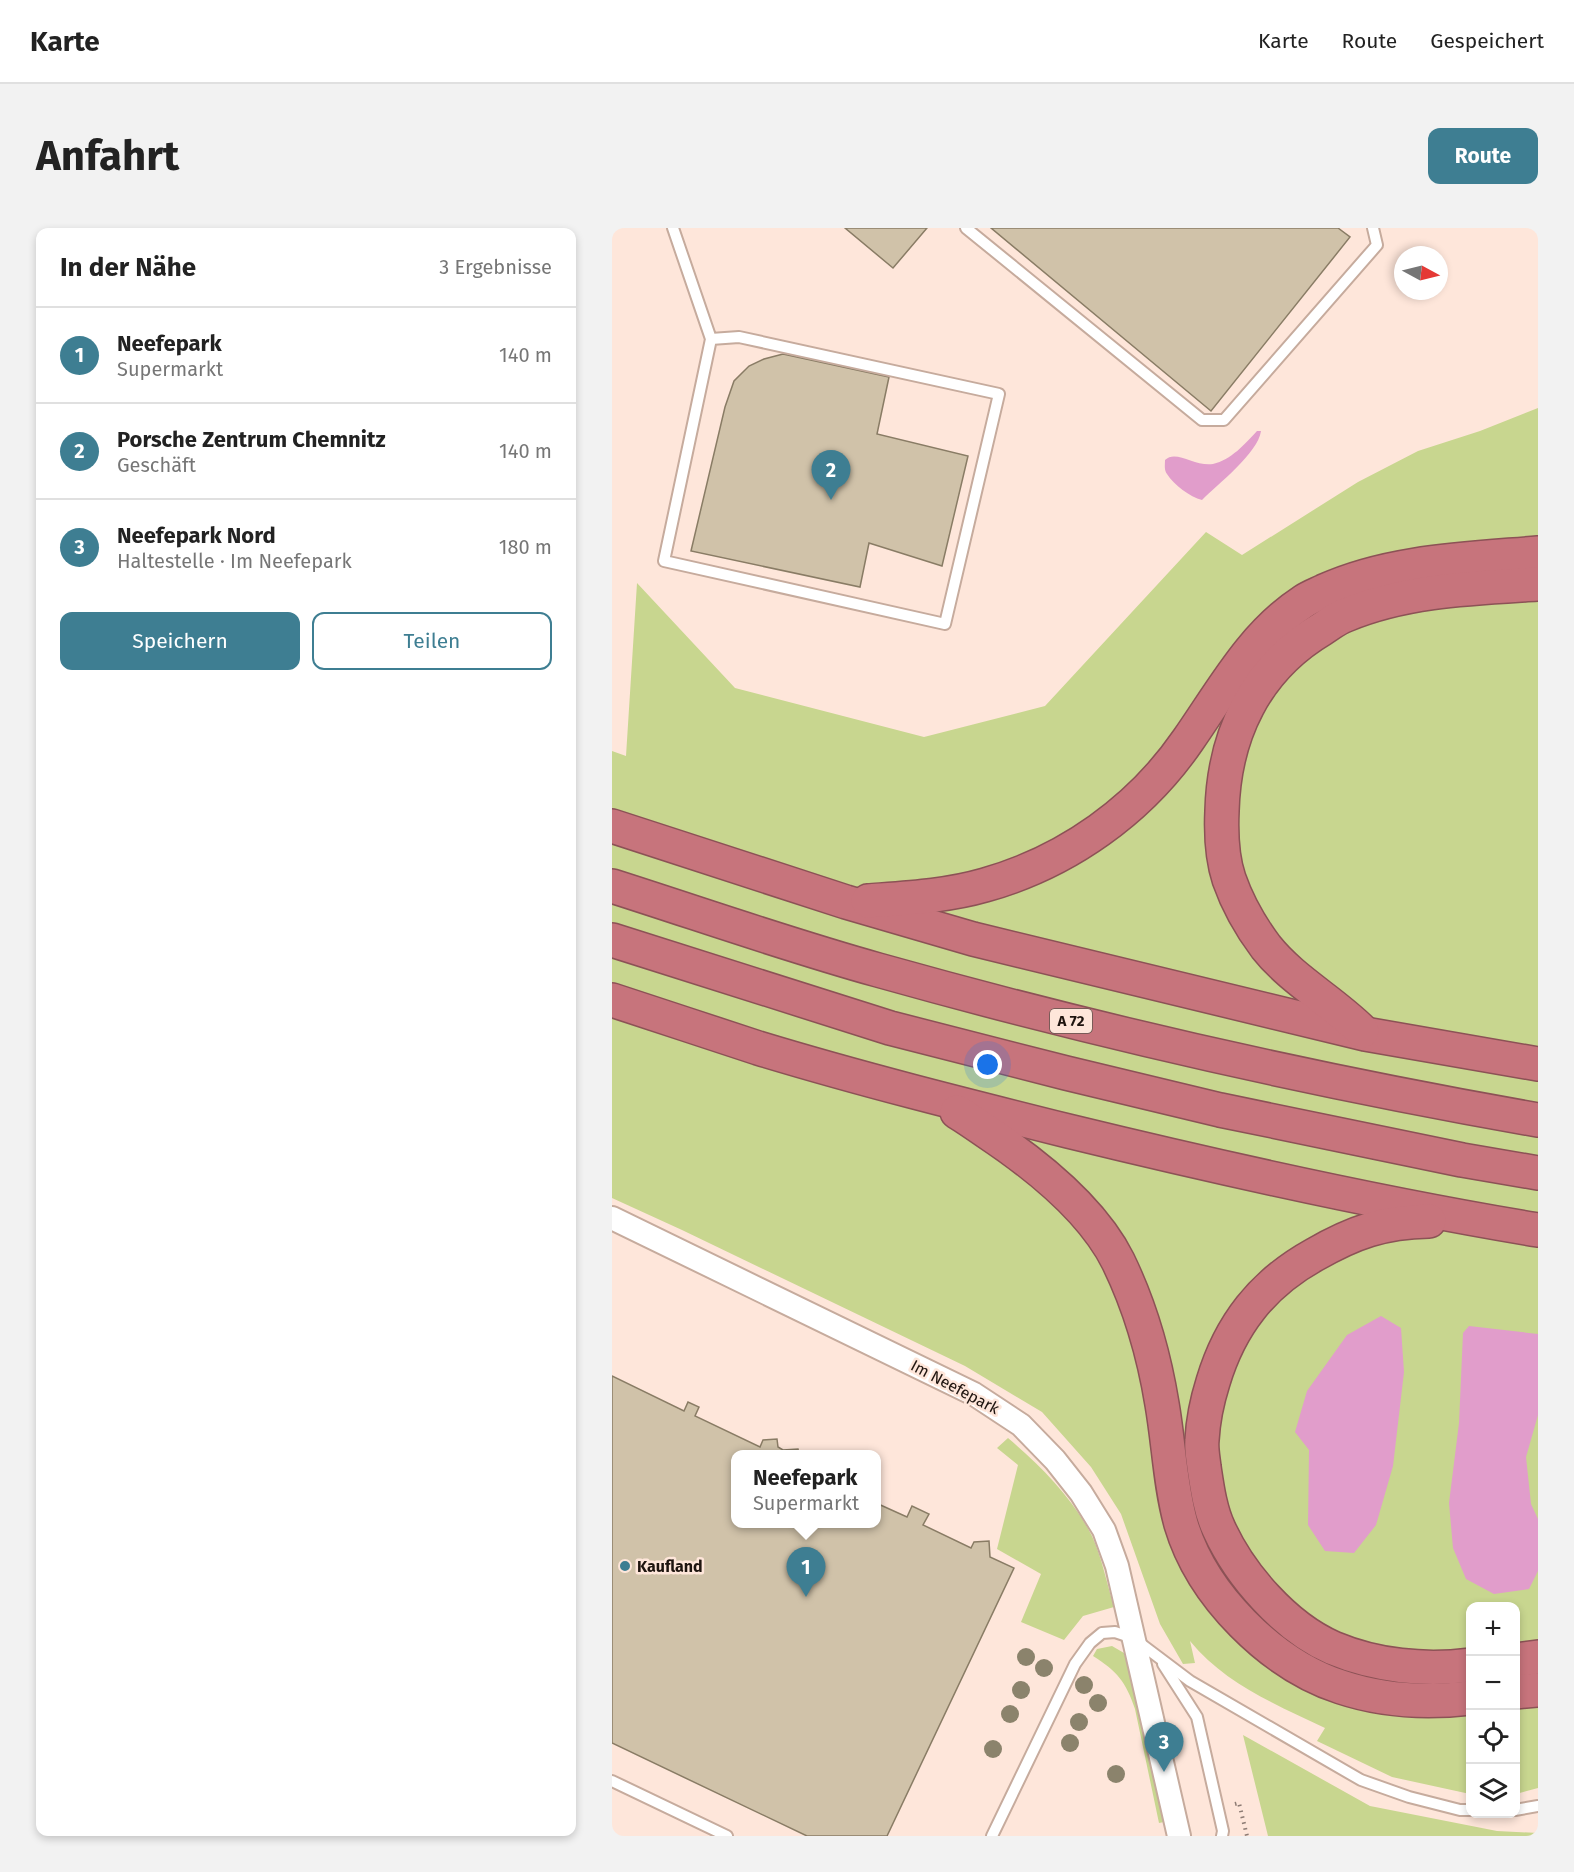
<!DOCTYPE html>
<html lang="de">
<head>
<meta charset="utf-8">
<style>
	:root { --surface:#fff; --page:#f2f2f2; --text:#222; --muted:#767676; --line:#e0e0e0; --accent:#3e7e92 }
	body { margin:0; font-family:"Fira Sans",sans-serif; background:var(--page); color:var(--text) }
	.controls { position:absolute; right:18px; bottom:18px; display:grid; overflow:hidden; border-radius:12px; box-shadow:0 3px 9px #0003 }
	.controls button { width:54px; height:54px; display:grid; place-items:center; padding:0; border:0; border-bottom:2px solid var(--line); background:var(--surface); color:var(--text); font:30px sans-serif }
	.compass { position:absolute; left:782px; top:18px; width:54px; height:54px; border-radius:50%; background:var(--surface); box-shadow:0 3px 9px #0003; rotate:97deg }
	.you { position:absolute; left:376px; top:837px; width:21px; height:21px; margin:-15px; border:4px solid #fff; border-radius:50%; background:#1a73e8; box-shadow:0 0 0 9px #1a73e833 }
	.badge { display:grid; place-items:center; width:39px; height:39px; border-radius:50%; background:var(--accent); color:#fff; font-size:20px; font-weight:700 }
	.pin { position:absolute; translate:-50% -50px; filter:drop-shadow(0 2px 3px #0008) }
	.pin::after { content:''; position:absolute; top:32px; width:21px; height:18px; background:inherit; clip-path:polygon(0 0,100% 0,50% 100%) }
	.popup { position:absolute; left:119px; top:1222px; width:150px; height:78px; box-sizing:border-box; display:grid; place-content:center; border-radius:12px; background:var(--surface); filter:drop-shadow(0 2px 4px #0005); font-size:20px; white-space:nowrap; color:var(--muted) }
	.popup b { font-size:22px; color:var(--text) }
	.popup::after { content:''; position:absolute; left:50%; top:100%; margin-left:-12px; border:12px solid transparent; border-top-color:var(--surface) }
	.list { margin:0; padding:0; list-style:none }
	h2 { display:flex; justify-content:space-between; align-items:center; height:78px; margin:0; padding:0 24px; font-size:26px }
	h2 small { font-size:20px; font-weight:400; color:var(--muted) }
	.list li { display:grid; grid-template-columns:39px 1fr auto; gap:18px; align-items:center; box-sizing:border-box; height:96px; padding:0 24px; border-top:2px solid var(--line) }
	.list b { display:block; font-size:22px; white-space:nowrap }
	.list p { margin:0; font-size:20px; white-space:nowrap; color:var(--muted) }
	.list em { font-size:20px; font-style:normal; color:var(--muted) }
	.actions { display:flex; gap:12px; padding:18px 24px }
	.actions a { flex:1; padding:14px 0; border:2px solid var(--accent); border-radius:12px; text-align:center; font-size:21px; color:var(--accent) }
	.actions .main { background:var(--accent); color:#fff }
	.icon { flex:none; width:33px; height:33px; fill:none; stroke:currentColor; stroke-width:2; stroke-linecap:round; stroke-linejoin:round }
	.map { position:relative; flex:none; width:926px; height:1608px; overflow:hidden; border-radius:12px }
	header { display:flex; align-items:center; gap:36px; box-sizing:border-box; height:84px; padding:0 30px; background:var(--surface); border-bottom:2px solid var(--line) }
	header strong { font-size:28px }
	nav { display:flex; gap:33px; margin-inline-start:auto; font-size:21px }
	.intro { display:flex; align-items:center; justify-content:space-between; box-sizing:border-box; height:144px; padding:0 36px }
	h1 { margin:0; font-size:42px }
	.button { padding:15px 27px; border-radius:12px; background:var(--accent); color:#fff; font-size:21px; font-weight:700 }
	main { display:flex; gap:36px; padding:0 36px }
	aside { flex:1; background:var(--surface); border-radius:12px; box-shadow:0 3px 9px #0003 }
	.map>svg:first-child { display:block }
	.green { fill:#c8d68f }
	.water { fill:#e19dcb }
	.building { fill:#d0c2a9; stroke:#897c65; stroke-width:1.5 }
	.lines { fill:none; stroke-linecap:round; stroke-linejoin:round }
	.service-casing { stroke:#c6ab9d; stroke-width:14 }
	.minor-casing { stroke:#c6ab9d; stroke-width:26 }
	.motorway-casing { stroke:#8c5256; stroke-width:36 }
	.path { stroke:#8d7c74; stroke-width:4; stroke-dasharray:1.5 4.5; stroke-linecap:butt }
	.service { stroke:#fff; stroke-width:10 }
	.minor { stroke:#fff; stroke-width:22 }
	.motorway { stroke:#c7747c; stroke-width:33 }
	.tree { fill:#8b836c }
	.poi-dot { fill:#3e7e92; stroke:#fee6da; stroke-width:2 }
	.labels { text-anchor:middle; dominant-baseline:central; stroke-width:5; stroke-linejoin:round; paint-order:stroke }
	.shield { fill:#fee6da; stroke:#61534c; stroke-width:1.5 }
	.shield-label { font-size:15px; font-weight:bold; fill:#1e140f }
	.street-label { font-size:16px; fill:#1e140f; stroke:#fee6da }
	.poi-label { font-size:16px; font-weight:bold; fill:#1e140f; stroke:#fee6da; text-anchor:start }
</style>
</head>
<body>
<header>
<strong>Karte</strong>
<nav><a>Karte</a><a>Route</a><a>Gespeichert</a></nav>
</header>
<div class="intro"><h1>Anfahrt</h1><a class="button">Route</a></div>
<main>
<aside>
<h2>In der Nähe<small>3 Ergebnisse</small></h2>
<ul class="list">
<li><span class="badge">1</span><div><b>Neefepark</b><p>Supermarkt</p></div><em>140 m</em></li>
<li><span class="badge">2</span><div><b>Porsche Zentrum Chemnitz</b><p>Geschäft</p></div><em>140 m</em></li>
<li><span class="badge">3</span><div><b>Neefepark Nord</b><p>Haltestelle · Im Neefepark</p></div><em>180 m</em></li>
</ul>
<div class="actions"><a class="main">Speichern</a><a>Teilen</a></div>
</aside>
<div class="map">
<svg width="926" height="1608" viewBox="0 0 926 1608">
	<rect width="100%" height="100%" fill="#fee6da"/>
	<!-- green -->
	<g class="green">
		<path d="M 926,180 L 926,1560 L 904,1566 L 903,1378 L 858,1378 L 858,1566 L 780,1549 L 705,1513 L 713,1500 C 664,1477 612,1455 578,1413 L 583,1435 L 571,1436 L 548,1396 L 509,1286 L 479,1239 L 430,1184 L 353,1138 L 70,1002 L 0,970 L 0,523 L 14,528 L 25,355 L 123,460 L 312,509 L 433,478 L 594,304 L 630,327 L 746,254 L 806,223 L 868,203 Z"/>
		<path d="M 396,1210 C 429,1238 460,1269 480,1308 C 490,1330 495,1356 502,1379 L 471,1388 L 452,1412 L 409,1394 L 429,1346 L 385,1321 L 406,1237 L 385,1220 Z"/>
		<path d="M 500,1418 L 512,1425 C 529,1481 540,1538 552,1594 L 547,1595 L 523,1481 C 514,1454 505,1443 481,1428 L 485,1421 Z"/>
		<path d="M 631,1507 L 758,1578 L 885,1603 L 926,1605 L 926,1608 L 656,1608 Z"/>
	</g>
	<!-- water -->
	<g class="water">
		<path d="M 645,203 L 649,203 C 646,225 606,256 590,272 C 578,269 562,257 555,246 C 552,242 553,237 553,232 C 564,221 583,239 601,236 C 619,232 633,216 645,203 Z"/>
		<path d="M 769,1088 L 789,1100 L 792,1144 L 781,1238 L 764,1297 L 742,1325 L 713,1323 L 696,1297 L 697,1222 L 683,1204 L 695,1163 L 735,1107 Z"/>
		<path d="M 857,1098 L 926,1106 L 926,1187 L 914,1229 L 919,1276 L 926,1291 L 926,1343 L 917,1361 L 882,1366 L 854,1351 L 841,1320 L 837,1275 L 847,1195 L 851,1105 Z"/>
	</g>
	<!-- building -->
	<g class="building">
		<path d="M 233,0 L 315,0 L 281,40 Z"/>
		<path d="M 379,0 L 726,0 L 738,9 L 599,183 Z"/>
		<path d="M 171,126 L 277,149 L 265,206 L 356,228 L 330,338 L 257,315 L 248,359 L 79,323 L 113,179 L 122,153 L 137,138 L 152,131 Z"/>
		<path d="M 0,1148 L 72,1183 L 76,1174 L 87,1179 L 83,1188 L 148,1219 L 151,1212 L 165,1211 L 166,1219 L 171,1222 L 186,1221 L 187,1226 L 124,1226 L 124,1296 L 264,1296 L 264,1275 L 295,1289 L 300,1278 L 317,1286 L 311,1297 L 359,1320 L 362,1314 L 377,1313 L 378,1329 L 402,1340 L 275,1608 L 195,1608 L 0,1515 Z"/>
	</g>
	<g class="lines">
		<defs>
			<g id="service">
				<path d="M 61,0 L 99,111 L 52,333 L 333,396 L 387,166 L 127,109 L 99,111"/>
				<path d="M 354,0 L 590,192 L 612,192 L 765,17 L 761,0"/>
				<path d="M 551,1436 L 585,1489 L 611,1603 L 610,1608"/>
				<path d="M 0,1553 L 115,1608"/>
				<path d="M 903,1582 L 926,1578"/>
				<path d="M 380,1608 L 463,1436 L 478,1415 L 490,1405 L 503,1404 L 521,1410 L 578,1453 L 749,1552 L 797,1569 L 848,1582 L 858,1582"/>
			</g>
			<path id="minor" d="M 0,990 L 362,1166 L 409,1197 L 443,1232 L 469,1265 L 492,1302 L 505,1338 L 567,1608"/>
			<g id="motorway">
				<path d="M 0,598 L 234,674 L 361,711 L 753,806 L 926,836"/>
				<path d="M 0,658 C 88,686 176,717 266,742 C 483,803 703,853 926,892"/>
				<path d="M 256,673 C 295,670 335,668 373,657 C 455,634 528,582 576,512 C 611,462 640,407 692,373 C 698,369 706,366 712,363 C 778,333 855,331 926,325"/>
				<path d="M 0,712 L 278,800 L 454,845 L 608,882 L 850,932 L 926,945"/>
				<path d="M 0,772 C 49,788 97,804 146,820 C 248,851 352,877 456,903 C 612,941 768,976 926,1002"/>
				<path d="M 750,803 C 720,773 680,752 654,719 C 639,699 625,674 617,651 C 610,630 609,605 610,583 C 612,507 643,441 710,401 C 718,396 725,390 734,387 C 794,362 862,360 926,356"/>
				<path d="M 345,884 C 355,890 365,897 375,904 C 423,936 480,981 506,1033 C 528,1078 542,1127 550,1176 C 557,1216 558,1257 569,1296 C 590,1367 659,1436 729,1459 C 771,1473 815,1475 858,1470"/>
				<path d="M 817,993 C 771,994 742,1004 702,1027 C 650,1056 618,1097 601,1154 C 595,1173 591,1193 590,1212 C 589,1221 591,1230 592,1239 C 595,1259 598,1282 607,1301 C 628,1347 673,1399 721,1420 C 764,1438 813,1443 858,1437"/>
				<path d="M 903,1432 L 926,1429"/>
				<path d="M 903,1464 L 926,1462"/>
			</g>
		</defs>
		<!-- service casing -->
		<use href="#service" class="service-casing"/>
		<!-- minor casing -->
		<use href="#minor" class="minor-casing"/>
		<!-- motorway casing -->
		<use href="#motorway" class="motorway-casing"/>
		<!-- path -->
		<path class="path" d="M 623,1576 L 627,1575 L 635,1608"/>
		<!-- service -->
		<use href="#service" class="service"/>
		<!-- minor -->
		<use href="#minor" class="minor"/>
		<!-- motorway -->
		<use href="#motorway" class="motorway"/>
	</g>
	<!-- trees -->
	<g class="tree">
		<circle cx="414" cy="1429" r="9"/>
		<circle cx="432" cy="1440" r="9"/>
		<circle cx="472" cy="1457" r="9"/>
		<circle cx="409" cy="1462" r="9"/>
		<circle cx="486" cy="1475" r="9"/>
		<circle cx="398" cy="1486" r="9"/>
		<circle cx="467" cy="1494" r="9"/>
		<circle cx="458" cy="1515" r="9"/>
		<circle cx="381" cy="1521" r="9"/>
		<circle cx="504" cy="1546" r="9"/>
	</g>
	<!-- markers -->
	<circle class="poi-dot" cx="13" cy="1338" r="6"/>
	<g class="labels">
		<!-- shield labels -->
		<rect class="shield" x="438" y="781" width="42" height="24" rx="4.5"/>
		<g class="shield-label">
			<text x="459" y="793">A 72</text>
		</g>
		<!-- street labels -->
		<g class="street-label">
			<text transform="translate(343 1159) rotate(28)">Im Neefepark</text>
		</g>
		<!-- poi labels -->
		<g class="poi-label">
			<text x="25" y="1338">Kaufland</text>
		</g>
	</g>
</svg>
<div class="controls">
<button>+</button>
<button>−</button>
<button><svg class="icon" aria-label="locate" viewBox="0 0 24 24"><circle cx="12" cy="12" r="6"/><path d="M12 2v4M12 18v4M2 12h4M18 12h4"/></svg></button>
<button><svg class="icon" aria-label="layers" viewBox="0 0 24 24"><path d="M12 4l9 5-9 5-9-5zM3 14l9 5 9-5"/></svg></button>
</div>
<svg class="compass" viewBox="-18 -18 36 36"><path d="M0-13l5 13h-10z" fill="#e53935"/><path d="M0 13l5-13h-10z" fill="#767676"/></svg>
<div class="you"></div>
<div class="pin badge" style="left:194px;top:1369px">1</div>
<div class="popup"><b>Neefepark</b>Supermarkt</div>
<div class="pin badge" style="left:219px;top:272px">2</div>
<div class="pin badge" style="left:552px;top:1544px">3</div>
</div>
</main>
</body>
</html>
